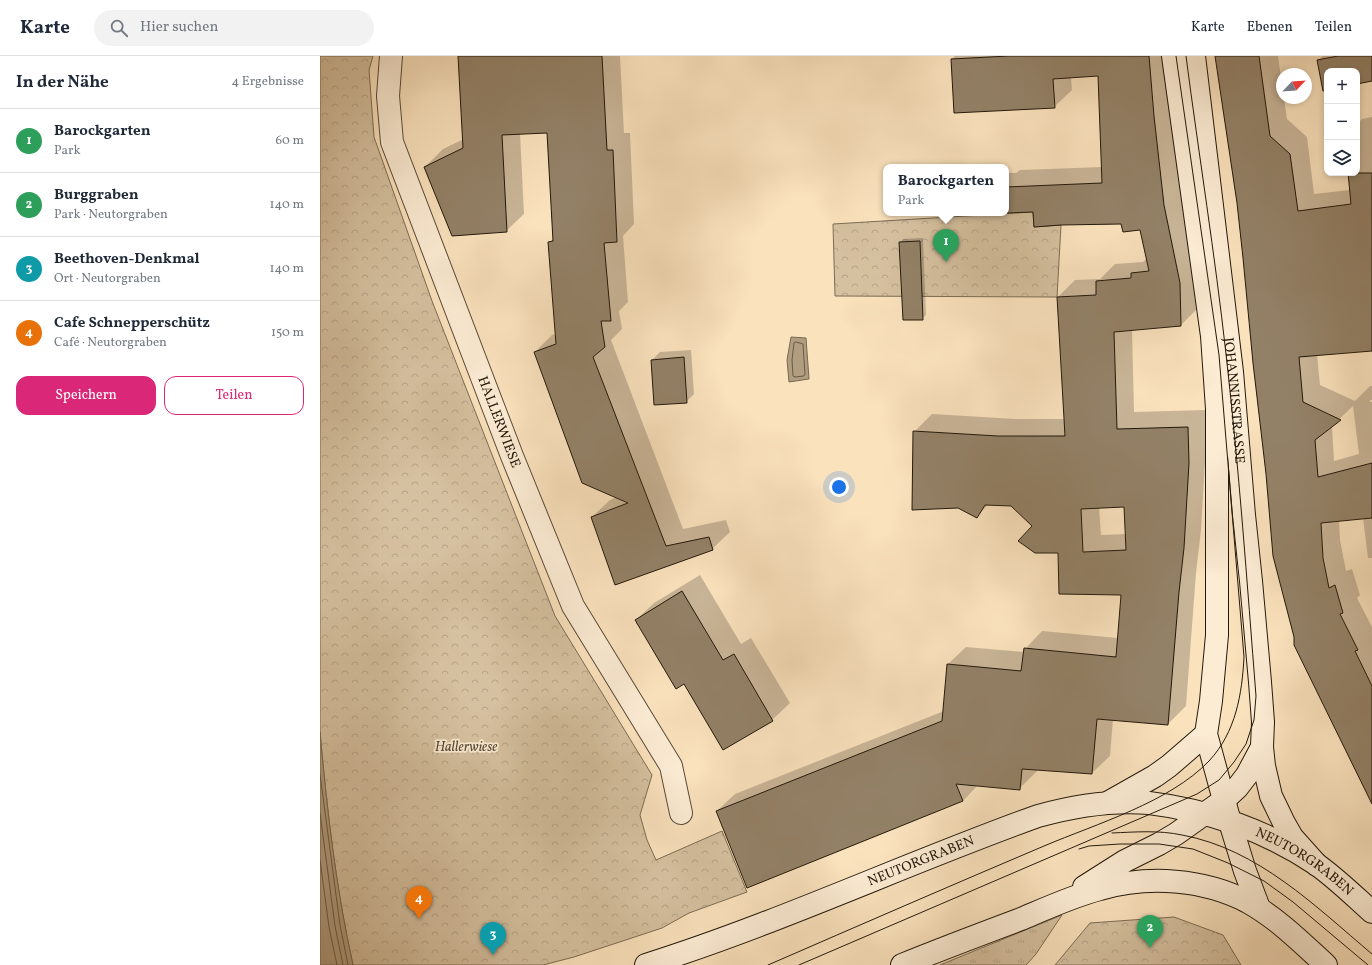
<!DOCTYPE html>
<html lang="de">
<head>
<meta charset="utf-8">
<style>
	:root { --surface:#fff; --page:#f2f2f3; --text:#1f2937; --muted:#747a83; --line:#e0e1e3; --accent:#db2777 }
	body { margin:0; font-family:Vollkorn,serif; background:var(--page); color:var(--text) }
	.controls { position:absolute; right:12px; top:12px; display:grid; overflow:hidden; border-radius:8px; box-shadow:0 2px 6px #0003 }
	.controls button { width:36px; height:36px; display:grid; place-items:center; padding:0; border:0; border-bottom:1px solid var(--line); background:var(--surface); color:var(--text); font:20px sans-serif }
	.compass { position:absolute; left:956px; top:12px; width:36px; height:36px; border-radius:50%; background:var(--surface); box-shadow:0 2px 6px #0003; rotate:65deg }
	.you { position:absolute; left:519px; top:431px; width:14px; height:14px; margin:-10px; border:3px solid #fff; border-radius:50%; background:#1a73e8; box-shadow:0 0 0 6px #1a73e833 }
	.badge { display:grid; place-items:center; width:26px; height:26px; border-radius:50%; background:var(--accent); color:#fff; font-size:13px; font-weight:700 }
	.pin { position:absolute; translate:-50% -33px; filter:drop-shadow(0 1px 2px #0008) }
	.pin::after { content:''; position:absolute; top:21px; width:14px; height:12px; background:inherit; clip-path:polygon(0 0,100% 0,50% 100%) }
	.popup { position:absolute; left:563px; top:108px; width:126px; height:52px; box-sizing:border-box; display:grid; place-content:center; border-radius:8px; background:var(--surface); filter:drop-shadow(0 1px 3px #0005); font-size:13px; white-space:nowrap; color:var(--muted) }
	.popup b { font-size:15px; color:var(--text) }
	.popup::after { content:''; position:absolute; left:50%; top:100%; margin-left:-8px; border:8px solid transparent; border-top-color:var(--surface) }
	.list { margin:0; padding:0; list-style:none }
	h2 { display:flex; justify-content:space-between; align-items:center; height:52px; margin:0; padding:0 16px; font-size:17px }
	h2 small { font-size:13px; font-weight:400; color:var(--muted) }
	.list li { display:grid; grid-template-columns:26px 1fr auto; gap:12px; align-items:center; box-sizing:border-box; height:64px; padding:0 16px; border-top:1px solid var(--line) }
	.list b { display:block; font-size:15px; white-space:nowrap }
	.list p { margin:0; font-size:13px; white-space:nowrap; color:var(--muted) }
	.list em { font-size:13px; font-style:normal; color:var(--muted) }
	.actions { display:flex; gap:8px; padding:12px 16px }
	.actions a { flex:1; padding:9px 0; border:1px solid var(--accent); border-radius:12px; text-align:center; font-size:14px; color:var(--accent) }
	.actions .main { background:var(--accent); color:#fff }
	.icon { flex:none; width:22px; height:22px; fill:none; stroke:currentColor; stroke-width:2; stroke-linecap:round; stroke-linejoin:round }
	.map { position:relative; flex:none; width:1052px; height:909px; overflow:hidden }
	header { display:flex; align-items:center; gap:24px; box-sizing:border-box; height:56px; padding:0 20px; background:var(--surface); border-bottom:1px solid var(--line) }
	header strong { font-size:19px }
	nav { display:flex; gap:22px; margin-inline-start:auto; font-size:14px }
	.search { width:280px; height:36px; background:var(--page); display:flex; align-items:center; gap:10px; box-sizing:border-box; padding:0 14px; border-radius:22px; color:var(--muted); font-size:15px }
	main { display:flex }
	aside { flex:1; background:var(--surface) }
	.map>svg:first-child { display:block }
	.grass { fill:url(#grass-tufts); stroke:#7c6c54 }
	.forest { fill:url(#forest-crowns); stroke:#7c6c54 }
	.water { fill:#b19d80; stroke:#786851 }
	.shadow { fill:#0003; fill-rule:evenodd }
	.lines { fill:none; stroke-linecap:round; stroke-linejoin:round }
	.shore { stroke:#6a5a45; stroke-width:1 }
	.building { fill:#938167; stroke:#23180a; fill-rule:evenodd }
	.street-casing { stroke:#594a37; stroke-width:24 }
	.secondary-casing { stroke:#23180a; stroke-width:24 }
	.street { stroke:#fcecd4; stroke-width:22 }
	.secondary { stroke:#fcecd4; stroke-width:22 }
	.tram { stroke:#23180a; stroke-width:1 }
	.labels { text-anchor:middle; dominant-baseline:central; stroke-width:3.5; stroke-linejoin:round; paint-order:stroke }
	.street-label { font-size:14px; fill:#23180a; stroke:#fcecd4 }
	.park-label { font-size:14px; font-style:italic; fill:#584a37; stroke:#fcecd4 }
</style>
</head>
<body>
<header>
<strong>Karte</strong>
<div class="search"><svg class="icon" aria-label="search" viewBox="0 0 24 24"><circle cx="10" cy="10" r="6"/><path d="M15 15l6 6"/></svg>Hier suchen</div>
<nav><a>Karte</a><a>Ebenen</a><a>Teilen</a></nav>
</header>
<main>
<aside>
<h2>In der Nähe<small>4 Ergebnisse</small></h2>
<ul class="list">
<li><span class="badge" style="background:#2e9e5b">1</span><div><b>Barockgarten</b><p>Park</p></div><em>60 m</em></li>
<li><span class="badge" style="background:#2e9e5b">2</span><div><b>Burggraben</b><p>Park · Neutorgraben</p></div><em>140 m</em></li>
<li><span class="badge" style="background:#0f9aa8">3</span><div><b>Beethoven-Denkmal</b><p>Ort · Neutorgraben</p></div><em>140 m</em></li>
<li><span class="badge" style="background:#e8710a">4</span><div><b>Cafe Schnepperschütz</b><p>Café · Neutorgraben</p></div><em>150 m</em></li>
</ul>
<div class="actions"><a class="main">Speichern</a><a>Teilen</a></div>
</aside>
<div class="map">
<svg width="1052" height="909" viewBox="0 0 1052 909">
	<defs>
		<pattern id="grass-tufts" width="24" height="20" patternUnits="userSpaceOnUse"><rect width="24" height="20" fill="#d5c09f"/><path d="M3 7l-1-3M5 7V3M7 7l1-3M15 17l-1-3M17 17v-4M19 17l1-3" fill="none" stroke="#b7a488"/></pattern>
		<pattern id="forest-crowns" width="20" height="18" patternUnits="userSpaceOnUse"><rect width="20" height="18" fill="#d5c09f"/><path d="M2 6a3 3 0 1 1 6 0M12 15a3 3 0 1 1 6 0" fill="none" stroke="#b7a488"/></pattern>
	</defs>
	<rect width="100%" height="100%" fill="#fae2bd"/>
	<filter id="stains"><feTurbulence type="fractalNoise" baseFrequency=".005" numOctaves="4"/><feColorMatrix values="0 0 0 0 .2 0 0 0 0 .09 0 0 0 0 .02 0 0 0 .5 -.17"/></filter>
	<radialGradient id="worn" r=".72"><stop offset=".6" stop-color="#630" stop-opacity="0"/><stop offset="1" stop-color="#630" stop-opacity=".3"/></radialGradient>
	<!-- grass -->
	<path class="grass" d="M 742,859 L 716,898 L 706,909 L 620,909 Z"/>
	<!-- forest -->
	<g class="forest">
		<path d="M 0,0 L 53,0 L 49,14 L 54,81 L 112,245 L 235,560 L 332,719 L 320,759 L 327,784 L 336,804 L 402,775 L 427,836 L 369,857 L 342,872 L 254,901 L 223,909 L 33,909 C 16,833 7,754 0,676 Z"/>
		<path d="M 713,156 L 714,171 L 741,169 L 737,241 L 515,240 L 513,168 Z"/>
		<path d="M 854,861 L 903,879 L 921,909 L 735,909 L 770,867 Z"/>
	</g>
	<!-- water -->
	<g class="water">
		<path d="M 471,281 L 486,282 L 489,323 L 469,326 L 467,304 Z"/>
		<path d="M 0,676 C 7,754 16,833 33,909 L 0,909 Z"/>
	</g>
	<!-- shadow -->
	<g class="shadow">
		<path d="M 139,0 L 300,0 L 304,77 L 310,77 L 314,168 L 303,180 L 308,246 L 299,255 L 302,273 L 291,284 L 363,473 L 406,464 L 410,476 L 392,493 L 296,528 L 272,461 L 290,444 L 297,441 L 215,296 L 232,279 L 236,278 L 229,187 L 234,182 L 228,76 L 200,77 L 204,158 L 186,175 L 105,111 L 123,93 L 144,83 Z"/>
		<path d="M 635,0 L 847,0 L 878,252 L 861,269 L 812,273 L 814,356 L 885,354 L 886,389 L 881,474 L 876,517 L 866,650 L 848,668 L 793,663 L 790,700 L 772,717 L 717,713 L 717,715 L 699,733 L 658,729 L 643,745 L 397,755 L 415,738 L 624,655 L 628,608 L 646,591 L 704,596 L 705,593 L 722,575 L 798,582 L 802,538 L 739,496 L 692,449 L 669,448 L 657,460 L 594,376 L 612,358 L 696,363 L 745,363 L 738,241 L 755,224 L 780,223 L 795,208 L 823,206 L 827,202 L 821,173 L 802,167 L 714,155 L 686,156 L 686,117 L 696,117 L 700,114 L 782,111 L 779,19 L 751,21 L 752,34 L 734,51 L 632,3 ZM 805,450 L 806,478 L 781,479 L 779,451 Z"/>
		<path d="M 896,0 L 958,0 L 962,29 L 962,42 L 964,42 L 967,63 L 987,81 L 994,138 L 1030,134 L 1029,117 L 1037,117 L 1037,68 L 1042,63 L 1052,61 L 1052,293 L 997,298 L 1000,329 L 1035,345 L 1050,330 L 1052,330 L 1052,344 L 1050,344 L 1050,346 L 1052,346 L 1052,502 L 1048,502 L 1043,462 L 1019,464 L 1020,484 L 1026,515 L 1032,513 L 1040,539 L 1037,542 L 1052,571 L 1052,746 L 975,581 L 947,418 L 918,147 ZM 1033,350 L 1039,398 L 1014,405 L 1012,370 Z"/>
		<path d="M 1003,0 L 1052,0 L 1052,24 L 1037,27 L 1037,15 L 1007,15 L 1007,33 L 998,4 Z"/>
		<path d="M 603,182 L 606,259 L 602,263 L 580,187 L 584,183 Z"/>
		<path d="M 371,294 L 374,338 L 366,346 L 332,304 L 340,296 Z"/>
		<path d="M 380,519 L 421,588 L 431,582 L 470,647 L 452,664 L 403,693 L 364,627 L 316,564 L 334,547 Z"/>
	</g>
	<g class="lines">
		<!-- shore -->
		<g class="shore">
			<path d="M 476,286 L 483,288 L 485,318 L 484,320 L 475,321 L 473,320 L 472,304 L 474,287 Z"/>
			<path d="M 0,718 L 20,869 L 28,909"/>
			<path d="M 0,757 L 15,870 L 23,909"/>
			<path d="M 0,804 L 9,871 L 17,909"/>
		</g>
	</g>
	<!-- building -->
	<g class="building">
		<path d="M 138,0 L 282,0 L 287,94 L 293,94 L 297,186 L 284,187 L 291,265 L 281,265 L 285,291 L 273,301 L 346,490 L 389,481 L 393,494 L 295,529 L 271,461 L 308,447 L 262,427 L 214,296 L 236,288 L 228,186 L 233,185 L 227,77 L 182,79 L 187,176 L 132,180 L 104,111 L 143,92 Z"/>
		<path d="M 689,0 L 829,0 L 834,60 L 844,149 L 860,227 L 861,270 L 794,276 L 797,373 L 868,371 L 869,407 L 864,492 L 859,536 L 848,669 L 777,663 L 772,718 L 702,713 L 700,734 L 636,728 L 643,745 L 427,832 L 396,755 L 622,665 L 627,608 L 701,615 L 704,592 L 796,601 L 801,539 L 739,538 L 738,497 L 715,497 L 698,485 L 712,470 L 691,450 L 665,449 L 657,462 L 638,452 L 592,454 L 593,375 L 678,380 L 745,380 L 737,241 L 776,239 L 776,225 L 811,222 L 811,217 L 829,215 L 820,174 L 803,176 L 801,168 L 741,169 L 714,171 L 713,156 L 686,157 L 686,131 L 782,127 L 778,20 L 733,23 L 735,52 L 634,57 L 631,3 ZM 804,451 L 806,494 L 763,496 L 761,453 Z"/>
		<path d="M 895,0 L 939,0 L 950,80 L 970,98 L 978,155 L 1031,148 L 1028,117 L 1052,117 L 1052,295 L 979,301 L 983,346 L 1021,364 L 995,384 L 998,421 L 1052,407 L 1052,462 L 1001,467 L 1003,502 L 1009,532 L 1015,529 L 1023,557 L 1020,558 L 1038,594 L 1035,595 L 1052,630 L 1052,748 L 974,589 L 974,581 L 953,500 L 946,418 L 933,307 L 923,202 L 917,147 Z"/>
		<path d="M 1018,0 L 1052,0 L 1052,25 L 1037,28 L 1037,15 L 1007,15 L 1007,34 L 1003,35 L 997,4 Z"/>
		<path d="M 600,185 L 603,264 L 583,264 L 579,186 Z"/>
		<path d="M 364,301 L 367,347 L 334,349 L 331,304 Z"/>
		<path d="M 362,535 L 403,604 L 414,598 L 453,665 L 403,694 L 364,628 L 356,633 L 315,564 Z"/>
	</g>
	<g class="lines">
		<defs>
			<g id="street">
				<path id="s1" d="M 71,0 L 68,40 L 72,86 L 192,400 L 253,550 L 351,710 L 361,757"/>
			</g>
			<g id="secondary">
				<path d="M 853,0 L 892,280 L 897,353 L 897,579 L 891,645 L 886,678 L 910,766 L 925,815 L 939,852"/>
				<path id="s2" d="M 874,0 L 912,316 L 924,459 L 931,525 L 940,626 L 943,666 L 942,691 L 944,710 L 951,740 L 964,767 L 972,781 L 997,809"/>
				<path d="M 789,746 L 835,720 L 849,710 L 886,678"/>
				<path d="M 764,831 L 805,805 L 839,788 L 856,778 L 904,744 L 917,732 L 927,719 L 942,691"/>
				<path id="s3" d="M 326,909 C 459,867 587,807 718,760 C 754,750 792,744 829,747 C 888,754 947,775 996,808 C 1016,822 1034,840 1052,856"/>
				<path d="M 582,909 C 621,893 661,878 701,863 C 727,852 753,840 780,833 C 828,819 884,823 928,846 C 957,862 982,887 1006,909"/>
			</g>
		</defs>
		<!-- street casing -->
		<use href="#street" class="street-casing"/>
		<!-- secondary casing -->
		<use href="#secondary" class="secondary-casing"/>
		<!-- street -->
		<use href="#street" class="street"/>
		<!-- secondary -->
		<use href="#secondary" class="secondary"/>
		<!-- tram -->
		<g class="tram">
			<path d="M 792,777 C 815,776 839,774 862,779 C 938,793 995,850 1052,898"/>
			<path d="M 759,793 L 769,790 L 800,788 L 839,788 L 873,793 L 908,807 L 944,825 L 973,846 L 1048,909"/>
			<path d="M 448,909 C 540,869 632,829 724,790 C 776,768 850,746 889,705 C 916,676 922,638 924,601 L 899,299 L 856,0"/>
			<path d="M 479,909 L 877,738 L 899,724 L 914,706 L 926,688 L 934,664 L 936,640 C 927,526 919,412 906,298 C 895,199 879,100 866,0"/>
		</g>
	</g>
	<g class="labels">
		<!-- street labels -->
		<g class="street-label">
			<text stroke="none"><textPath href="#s2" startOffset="347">JOHANNISSTRASSE</textPath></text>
			<text stroke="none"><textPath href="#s1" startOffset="386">HALLERWIESE</textPath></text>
			<text stroke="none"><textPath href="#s3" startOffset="294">NEUTORGRABEN</textPath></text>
			<text stroke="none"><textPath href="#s3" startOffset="700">NEUTORGRABEN</textPath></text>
		</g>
		<!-- park labels -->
		<g class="park-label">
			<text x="146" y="691">Hallerwiese</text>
		</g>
	</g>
	<rect width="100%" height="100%" filter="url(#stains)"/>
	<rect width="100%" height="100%" fill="url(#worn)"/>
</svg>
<div class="controls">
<button>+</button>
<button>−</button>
<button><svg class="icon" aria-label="layers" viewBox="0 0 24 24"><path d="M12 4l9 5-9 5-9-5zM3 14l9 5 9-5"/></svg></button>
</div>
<svg class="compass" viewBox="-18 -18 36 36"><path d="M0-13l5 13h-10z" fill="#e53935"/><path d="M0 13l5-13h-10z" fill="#747a83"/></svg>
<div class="you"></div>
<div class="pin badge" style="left:626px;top:206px;background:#2e9e5b">1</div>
<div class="popup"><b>Barockgarten</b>Park</div>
<div class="pin badge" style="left:830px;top:892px;background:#2e9e5b">2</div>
<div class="pin badge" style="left:173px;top:899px;background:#0f9aa8">3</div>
<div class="pin badge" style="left:99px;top:863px;background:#e8710a">4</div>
</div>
</main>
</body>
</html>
